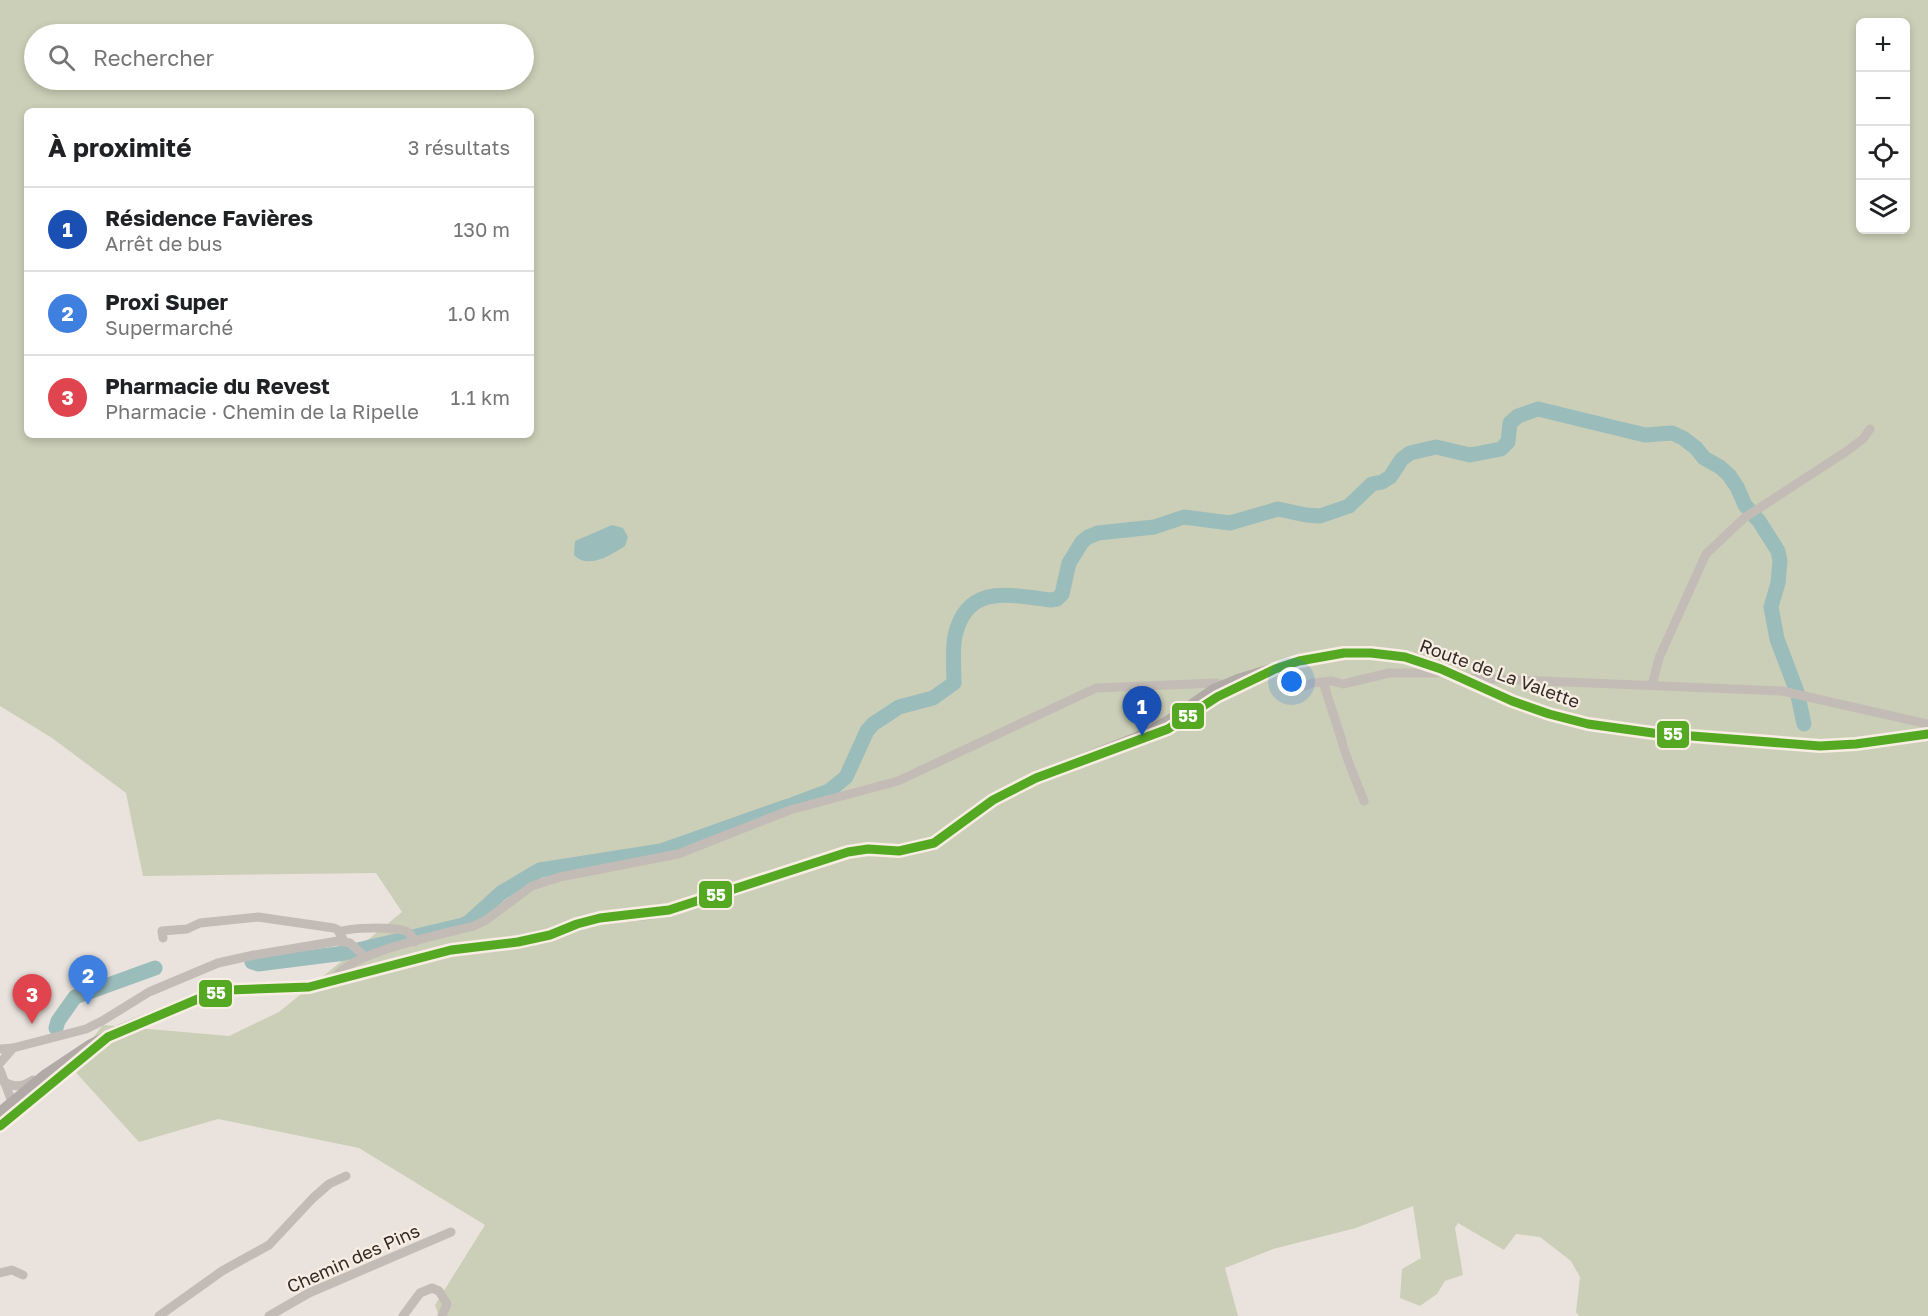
<!DOCTYPE html>
<html lang="fr">
<head>
<meta charset="utf-8">
<style>
	:root { --surface:#fff; --page:#f6f6f6; --text:#202124; --muted:#757577; --line:#e0e0e0; --accent:#1a73e8 }
	body { margin:0; font-family:"Golos Text",sans-serif; background:var(--page); color:var(--text) }
	.controls { position:absolute; right:18px; top:18px; display:grid; overflow:hidden; border-radius:9px; box-shadow:0 3px 9px #0003 }
	.controls button { width:54px; height:54px; display:grid; place-items:center; padding:0; border:0; border-bottom:2px solid var(--line); background:var(--surface); color:var(--text); font:30px sans-serif }
	.you { position:absolute; left:1292px; top:682px; width:21px; height:21px; margin:-15px; border:4px solid #fff; border-radius:50%; background:#1a73e8; box-shadow:0 0 0 9px #1a73e833 }
	.badge { display:grid; place-items:center; width:39px; height:39px; border-radius:50%; background:var(--accent); color:#fff; font-size:20px; font-weight:700 }
	.pin { position:absolute; translate:-50% -50px; filter:drop-shadow(0 2px 3px #0008) }
	.pin::after { content:''; position:absolute; top:32px; width:21px; height:18px; background:inherit; clip-path:polygon(0 0,100% 0,50% 100%) }
	.list { margin:0; padding:0; list-style:none }
	h2 { display:flex; justify-content:space-between; align-items:center; height:78px; margin:0; padding:0 24px; font-size:26px }
	h2 small { font-size:20px; font-weight:400; color:var(--muted) }
	.list li { display:grid; grid-template-columns:39px 1fr auto; gap:18px; align-items:center; box-sizing:border-box; height:84px; padding:0 24px; border-top:2px solid var(--line) }
	.list b { display:block; font-size:22px; white-space:nowrap }
	.list p { margin:0; font-size:20px; white-space:nowrap; color:var(--muted) }
	.list em { font-size:20px; font-style:normal; color:var(--muted) }
	.icon { flex:none; width:33px; height:33px; fill:none; stroke:currentColor; stroke-width:2; stroke-linecap:round; stroke-linejoin:round }
	.map { position:relative; flex:none; width:1928px; height:1316px; overflow:hidden }
	.search { position:absolute; background:var(--surface); box-shadow:0 3px 9px #0003; left:24px; top:24px; width:510px; height:66px; display:flex; align-items:center; gap:15px; box-sizing:border-box; padding:0 21px; border-radius:33px; color:var(--muted); font-size:22px }
	.panel { position:absolute; background:var(--surface); box-shadow:0 3px 9px #0003; left:24px; top:108px; width:510px; height:330px; border-radius:9px }
	.map>svg:first-child { display:block }
	.green { fill:#cccfb7; fill-rule:evenodd }
	.water { fill:#9abcbb }
	.lines { fill:none; stroke-linecap:round; stroke-linejoin:round }
	.river { stroke:#9abcbb; stroke-width:15 }
	.minor { stroke:#c3bcb6; stroke-width:9 }
	.major { stroke:#b1aaa6; stroke-width:12 }
	.bus-1-casing { stroke:#f8eee3; stroke-width:14 }
	.bus-1 { stroke:#55a822; stroke-width:9 }
	.labels { text-anchor:middle; dominant-baseline:central; stroke-width:4.5; stroke-linejoin:round; paint-order:stroke }
	.street-label { font-size:18px; fill:#332925; stroke:#f8eee3 }
	.line-badge { stroke:#f8eee3; stroke-width:2 }
	.badge-label { font-size:16px; text-anchor:middle; font-weight:bold; fill:#fff }
</style>
</head>
<body>
<div class="map">
<svg width="1928" height="1316" viewBox="0 0 1928 1316">
	<rect width="100%" height="100%" fill="#eae3dd"/>
	<!-- green -->
	<path class="green" d="M 0,0 L 1928,0 L 1928,1316 L 1579,1316 L 1576,1312 L 1580,1277 L 1571,1261 L 1540,1237 L 1516,1234 L 1504,1250 L 1458,1223 L 1455,1228 L 1463,1275 L 1445,1281 L 1437,1294 L 1420,1306 L 1400,1298 L 1402,1269 L 1421,1258 L 1413,1206 L 1356,1228 L 1273,1249 L 1225,1268 L 1238,1316 L 439,1316 L 435,1305 L 485,1225 L 359,1148 L 218,1119 L 139,1142 L 70,1066 L 103,1025 L 229,1036 L 279,1012 L 402,912 L 376,873 L 143,876 L 126,793 L 52,738 L 0,706 ZM 1860,22 L 1906,22 L 1906,230 L 1860,230 ZM 34,34 L 524,34 L 524,80 L 34,80 ZM 27,111 L 531,111 L 531,435 L 27,435 Z"/>
	<!-- water -->
	<path class="water" d="M 612,525 L 623,528 L 628,537 L 625,546 C 611,555 588,570 574,555 L 575,541 Z"/>
	<g class="lines">
		<!-- river -->
		<g class="river">
			<path d="M 1798,696 L 1804,724"/>
			<path d="M 794,804 L 829,791 L 846,777 L 867,731 L 873,724 L 899,707 L 933,698 L 954,683 C 954,668 952,651 955,636 C 967,583 1010,595 1050,600 L 1057,599 L 1062,594 L 1069,563 L 1082,542 L 1088,537 L 1098,533 L 1154,527 L 1184,517 L 1230,523 L 1278,509 L 1306,515 L 1320,516 L 1349,506 L 1372,484 L 1382,482 L 1390,477 L 1402,459 L 1410,453 L 1436,447 L 1470,455 L 1501,449 L 1508,442 L 1510,423 L 1518,416 L 1538,409 L 1645,435 L 1672,433 L 1683,438 L 1696,448 L 1704,458 L 1720,467 L 1729,475 L 1737,487 L 1745,505 L 1759,521 L 1778,551 L 1780,561 L 1778,583 L 1771,607 L 1777,639 L 1797,692"/>
			<path d="M 540,870 L 661,851 L 788,806"/>
			<path d="M 252,962 L 258,964 L 345,953 L 463,925 L 469,922 L 501,893 L 538,871"/>
			<path d="M 56,1028 L 58,1021 L 75,997 L 155,968"/>
		</g>
		<!-- minor -->
		<g class="minor">
			<path d="M 1323,682 L 1342,741 C 1342,747 1360,791 1364,801"/>
			<path d="M 1471,682 L 1473,678 L 1782,691 L 1928,724"/>
			<path d="M 1652,685 L 1659,658 L 1706,554 L 1744,518 L 1847,451 L 1863,439 L 1870,429"/>
			<path d="M 1294,691 L 1312,683 L 1332,681 L 1343,684 L 1389,673 L 1437,673 L 1441,669"/>
			<path d="M 339,932 C 351,927 393,927 406,931 C 411,933 412,937 414,942"/>
			<path d="M 163,938 L 162,931 L 187,929 L 200,923 L 258,917 L 334,928 L 338,930 L 344,941"/>
			<path d="M 334,981 C 340,954 448,933 474,926 L 486,920 L 532,886 L 560,877 L 678,854 L 790,810 L 898,781 L 1096,688 L 1216,683 L 1222,685 L 1226,692"/>
			<path d="M 13,1048 L 86,1029 L 102,1021 L 149,992 L 218,963 L 254,955 L 338,941 L 350,943 L 364,956"/>
			<path d="M 0,1049 L 13,1048 L 0,1063"/>
			<path d="M 0,1070 L 12,1102 L 11,1107"/>
			<path d="M 3,1081 C 14,1088 22,1087 33,1080"/>
			<path d="M 0,1273 L 12,1270 L 23,1275"/>
			<path d="M 159,1316 L 222,1271 L 269,1245 L 313,1198 L 329,1184 L 346,1176"/>
			<path d="M 269,1316 L 309,1293 L 451,1232"/>
			<path d="M 403,1316 L 420,1293 L 432,1288 L 439,1291 L 447,1304 L 442,1316"/>
		</g>
		<!-- major -->
		<g class="major">
			<path d="M 0,1113 L 46,1075 L 91,1045 L 121,1030 L 205,996 L 229,990 L 309,987 L 451,950 L 518,942 L 550,935 L 577,924 L 600,918 L 647,914 L 669,910 L 848,852 L 868,849 L 899,851 L 934,843 L 993,800 L 1036,778 L 1142,736 L 1169,721 L 1214,690 L 1238,680 L 1299,661 L 1344,653 L 1371,653 L 1405,657 L 1441,669 L 1512,701 L 1549,714 L 1588,724 L 1653,733 L 1820,746 L 1856,744 L 1928,734"/>
			<path d="M 0,1126 L 74,1064"/>
		</g>
		<defs>
			<path id="bus-1" d="M 0,1126 L 108,1037 L 205,996 L 229,990 L 309,987 L 451,950 L 518,942 L 550,935 L 577,924 L 600,918 L 669,910 L 848,852 L 868,849 L 899,851 L 934,843 L 993,800 L 1036,778 L 1168,729 L 1217,697 L 1275,669 L 1299,661 L 1344,653 L 1371,653 L 1405,657 L 1441,669 L 1512,701 L 1549,714 L 1588,724 L 1653,733 L 1820,746 L 1856,744 L 1928,734"/>
		</defs>
		<!-- bus-1 casing -->
		<use href="#bus-1" class="bus-1-casing"/>
		<!-- bus-1 -->
		<use href="#bus-1" class="bus-1"/>
	</g>
	<g class="labels">
		<!-- street labels -->
		<g class="street-label">
			<text transform="translate(1500 673) rotate(20)">Route de La Valette</text>
			<text transform="translate(353 1258) rotate(-24)">Chemin des Pins</text>
		</g>
	</g>
	<g class="line-badge">
		<rect x="1171" y="702" width="34" height="28" rx="6" fill="#55a822"/>
		<rect x="1656" y="720" width="34" height="29" rx="6" fill="#55a822"/>
		<rect x="698" y="880" width="35" height="29" rx="6" fill="#55a822"/>
		<rect x="198" y="979" width="35" height="29" rx="6" fill="#55a822"/>
	</g>
	<g class="badge-label">
		<text x="1188" y="722">55</text>
		<text x="1673" y="740">55</text>
		<text x="716" y="901">55</text>
		<text x="216" y="999">55</text>
	</g>
</svg>
<div class="controls">
<button>+</button>
<button>−</button>
<button><svg class="icon" aria-label="locate" viewBox="0 0 24 24"><circle cx="12" cy="12" r="6"/><path d="M12 2v4M12 18v4M2 12h4M18 12h4"/></svg></button>
<button><svg class="icon" aria-label="layers" viewBox="0 0 24 24"><path d="M12 4l9 5-9 5-9-5zM3 14l9 5 9-5"/></svg></button>
</div>
<div class="you"></div>
<div class="pin badge" style="left:1142px;top:736px;background:#1a4fb4">1</div>
<div class="pin badge" style="left:88px;top:1005px;background:#3f7fe0">2</div>
<div class="pin badge" style="left:32px;top:1024px;background:#e0444e">3</div>
<div class="search"><svg class="icon" aria-label="search" viewBox="0 0 24 24"><circle cx="10" cy="10" r="6"/><path d="M15 15l6 6"/></svg>Rechercher</div>
<section class="panel">
<h2>À proximité<small>3 résultats</small></h2>
<ul class="list">
<li><span class="badge" style="background:#1a4fb4">1</span><div><b>Résidence Favières</b><p>Arrêt de bus</p></div><em>130 m</em></li>
<li><span class="badge" style="background:#3f7fe0">2</span><div><b>Proxi Super</b><p>Supermarché</p></div><em>1.0 km</em></li>
<li><span class="badge" style="background:#e0444e">3</span><div><b>Pharmacie du Revest</b><p>Pharmacie · Chemin de la Ripelle</p></div><em>1.1 km</em></li>
</ul>
</section>
</div>
</body>
</html>
